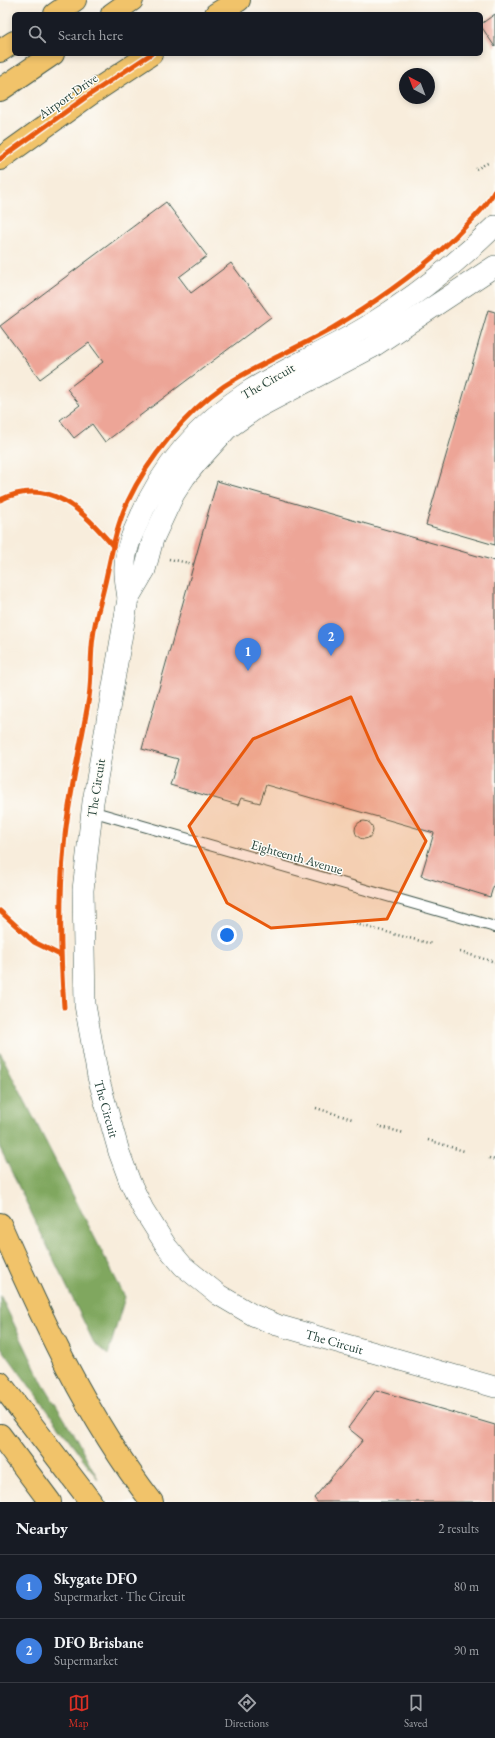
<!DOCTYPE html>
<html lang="en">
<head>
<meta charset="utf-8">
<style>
	:root { --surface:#171b24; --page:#242831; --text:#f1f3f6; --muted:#9ea1a6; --line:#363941; --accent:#d93025 }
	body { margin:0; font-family:"EB Garamond",serif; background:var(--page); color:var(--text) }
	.compass { position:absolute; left:399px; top:68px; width:36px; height:36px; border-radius:50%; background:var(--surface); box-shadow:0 2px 6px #0003; rotate:318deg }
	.you { position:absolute; left:227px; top:935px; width:14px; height:14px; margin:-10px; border:3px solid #fff; border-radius:50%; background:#1a73e8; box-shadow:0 0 0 6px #1a73e833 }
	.badge { display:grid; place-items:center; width:26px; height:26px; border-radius:50%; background:var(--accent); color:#fff; font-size:13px; font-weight:700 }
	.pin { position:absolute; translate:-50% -33px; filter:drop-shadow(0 1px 2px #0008) }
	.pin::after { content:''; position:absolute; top:21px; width:14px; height:12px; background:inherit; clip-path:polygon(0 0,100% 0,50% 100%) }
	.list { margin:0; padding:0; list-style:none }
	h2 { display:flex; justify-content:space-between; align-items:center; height:52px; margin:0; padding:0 16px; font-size:17px }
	h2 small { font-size:13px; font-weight:400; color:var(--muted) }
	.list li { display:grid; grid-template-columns:26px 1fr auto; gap:12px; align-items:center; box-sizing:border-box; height:64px; padding:0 16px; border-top:1px solid var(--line) }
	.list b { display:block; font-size:15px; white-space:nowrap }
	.list p { margin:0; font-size:13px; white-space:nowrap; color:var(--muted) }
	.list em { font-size:13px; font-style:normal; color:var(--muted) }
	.icon { flex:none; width:22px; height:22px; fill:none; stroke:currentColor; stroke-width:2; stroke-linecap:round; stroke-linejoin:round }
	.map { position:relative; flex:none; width:495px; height:1502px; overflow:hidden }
	.search { position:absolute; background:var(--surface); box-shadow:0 2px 6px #0003; left:12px; right:12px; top:12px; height:44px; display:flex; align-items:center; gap:10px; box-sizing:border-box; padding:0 14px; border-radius:6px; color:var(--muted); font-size:15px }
	.sheet { height:180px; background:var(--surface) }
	nav { display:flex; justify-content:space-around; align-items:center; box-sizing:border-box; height:56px; border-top:1px solid var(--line); background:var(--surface); font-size:11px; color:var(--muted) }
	nav a { display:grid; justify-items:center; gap:2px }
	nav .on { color:var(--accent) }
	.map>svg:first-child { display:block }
	.forest { fill:#80a75e; stroke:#507249 }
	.building { fill:#eda597 }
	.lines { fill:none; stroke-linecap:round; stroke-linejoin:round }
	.lane-casing { stroke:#40574d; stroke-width:12 }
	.street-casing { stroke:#40574d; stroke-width:22 }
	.primary-casing { stroke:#40574d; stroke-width:24 }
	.highway-casing { stroke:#40574d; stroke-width:24 }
	.path { stroke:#40574d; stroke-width:2.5; stroke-dasharray:1 3; stroke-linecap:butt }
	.lane { stroke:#fff; stroke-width:10 }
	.street { stroke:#fff; stroke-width:21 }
	.primary { stroke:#f1c36a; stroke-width:22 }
	.highway { stroke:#f1c36a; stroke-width:22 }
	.cycleway-casing { stroke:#fdfcf7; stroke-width:8 }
	.cycleway { stroke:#e8590c; stroke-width:5 }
	.marked { fill:#e8590c; fill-opacity:0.2; stroke:#e8590c; stroke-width:3; stroke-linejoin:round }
	.labels { text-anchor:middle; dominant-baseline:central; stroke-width:3; stroke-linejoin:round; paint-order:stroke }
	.street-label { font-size:13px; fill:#1f3d34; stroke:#fdfcf7 }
</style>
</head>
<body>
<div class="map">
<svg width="495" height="1502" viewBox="0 0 495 1502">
	<rect width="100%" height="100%" fill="#fdfcf7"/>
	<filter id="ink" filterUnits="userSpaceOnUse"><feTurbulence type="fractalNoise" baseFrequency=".025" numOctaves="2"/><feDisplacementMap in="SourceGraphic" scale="8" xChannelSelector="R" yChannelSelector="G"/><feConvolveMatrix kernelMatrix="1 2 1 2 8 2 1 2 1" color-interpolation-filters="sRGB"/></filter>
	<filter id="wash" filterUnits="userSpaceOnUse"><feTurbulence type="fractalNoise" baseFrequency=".012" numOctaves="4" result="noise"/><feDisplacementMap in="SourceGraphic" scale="16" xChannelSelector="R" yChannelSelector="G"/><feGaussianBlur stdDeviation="0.9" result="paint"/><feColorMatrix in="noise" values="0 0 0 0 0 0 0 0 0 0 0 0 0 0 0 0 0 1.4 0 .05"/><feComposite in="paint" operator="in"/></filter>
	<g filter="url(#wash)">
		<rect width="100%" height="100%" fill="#f8eddc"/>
		<!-- forest -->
		<g class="forest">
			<path d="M 0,1052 L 125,1297 L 108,1355 L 94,1343 L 0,1148 Z"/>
			<path d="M 0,1295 L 43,1384 L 75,1436 L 98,1479 L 0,1346 Z"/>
		</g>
		<g id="blocks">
			<!-- building -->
			<g class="building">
				<path d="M 495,14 L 495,47 L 481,26 L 481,24 Z"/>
				<path d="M 166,202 L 207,256 L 179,277 L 191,293 L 231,263 L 271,317 L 105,442 L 92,424 L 74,438 L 60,420 L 80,405 L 67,389 L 103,362 L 89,343 L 40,379 L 0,326 Z"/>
				<path d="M 488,310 L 495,312 L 495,545 L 426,525 Z"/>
				<path d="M 217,481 L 495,561 L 495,881 L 490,897 L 421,876 L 434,833 L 266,785 L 260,803 L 241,798 L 238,805 L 170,785 L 178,759 L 142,749 Z"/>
				<circle cx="364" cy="830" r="9"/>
				<path d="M 376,1390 L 495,1425 L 495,1502 L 317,1502 L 314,1498 L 363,1440 L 348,1428 Z"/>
			</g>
		</g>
	</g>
	<g filter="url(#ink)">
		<use href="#blocks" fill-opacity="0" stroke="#40574d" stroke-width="1"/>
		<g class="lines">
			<defs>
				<path id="lane" d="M 91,811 L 495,927"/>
				<g id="street">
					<path id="s1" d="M 495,226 C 456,264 413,298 366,327 C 328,350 287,367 249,391 C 200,423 162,465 139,520 C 133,532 125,552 125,566 C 124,577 127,588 128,599 L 93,802 L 83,890 L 85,1005 L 98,1077 L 119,1152 L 130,1182 L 143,1209 L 167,1247 L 183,1266 L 219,1295 L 253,1315 L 277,1325 L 495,1387"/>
					<path d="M 128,599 L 145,570 L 153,539 L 174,494 L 185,477 L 198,461 L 227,429 L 257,408 L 371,348 L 495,266"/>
				</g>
				<g id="primary">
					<path d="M 112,14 L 132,0"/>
					<path d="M 216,14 L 239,0"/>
					<path d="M 0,159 L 89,95 L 151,54"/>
				</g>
				<g id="highway">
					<path d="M 55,14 L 75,0"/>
					<path d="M 0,51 L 14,42"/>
					<path d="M 0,90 L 53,54"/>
					<path d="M 0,1224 C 43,1321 87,1418 152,1502"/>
					<path d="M 0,1383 L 91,1502"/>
					<path d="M 0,1435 L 50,1502"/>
				</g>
			</defs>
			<!-- lane casing -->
			<use href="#lane" class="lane-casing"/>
			<!-- street casing -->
			<use href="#street" class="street-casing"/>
			<!-- primary casing -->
			<use href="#primary" class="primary-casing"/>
			<!-- highway casing -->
			<use href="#highway" class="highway-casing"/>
			<!-- path -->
			<g class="path">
				<path d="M 476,169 L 490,162"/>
				<path d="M 169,559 L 194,564"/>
				<path d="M 352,923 L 432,944"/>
				<path d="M 460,952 L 495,962"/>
				<path d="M 316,1108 L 352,1119"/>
				<path d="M 378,1126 L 404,1133"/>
				<path d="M 428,1140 L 464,1151"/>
				<path d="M 489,1158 L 495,1160"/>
			</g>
			<!-- lane -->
			<use href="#lane" class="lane"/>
			<!-- street -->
			<use href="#street" class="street"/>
			<!-- primary -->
			<use href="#primary" class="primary"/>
			<!-- highway -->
			<use href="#highway" class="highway"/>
			<defs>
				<g id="cycleway">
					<path d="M 0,159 L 89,95 L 151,54"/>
					<path d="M 0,500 C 50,476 82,510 113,546"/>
					<path d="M 0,911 L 34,942 L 60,955"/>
					<path d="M 64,1007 C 60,954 59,900 64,846 C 68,796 81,747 89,697 C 92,678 90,657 93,637 C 95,619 101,601 105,583 C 111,556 116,526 128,501 C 147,460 187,411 224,386 C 258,364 296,349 331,329 C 376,302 418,273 456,236 C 469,222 486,208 495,190"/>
				</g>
			</defs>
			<!-- cycleway casing -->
			<use href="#cycleway" class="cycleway-casing"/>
			<!-- cycleway -->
			<use href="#cycleway" class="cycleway"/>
		</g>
	</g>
	<!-- marked area -->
	<path class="marked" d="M 351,697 L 378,759 L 426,841 L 387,919 L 271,928 L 227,903 L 189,826 L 253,739 Z"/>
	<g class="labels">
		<!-- street labels -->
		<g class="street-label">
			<text transform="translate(68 96) rotate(-35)">Airport Drive</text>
			<text transform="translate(268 381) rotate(-30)">The Circuit</text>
			<text transform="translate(96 788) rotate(-81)">The Circuit</text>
			<text transform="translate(297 857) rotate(16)">Eighteenth Avenue</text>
			<text stroke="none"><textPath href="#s1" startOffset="1067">The Circuit</textPath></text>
			<text stroke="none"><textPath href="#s1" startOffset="1415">The Circuit</textPath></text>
		</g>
	</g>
</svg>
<svg class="compass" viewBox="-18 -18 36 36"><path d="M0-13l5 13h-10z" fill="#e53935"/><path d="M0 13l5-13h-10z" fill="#9ea1a6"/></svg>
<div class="you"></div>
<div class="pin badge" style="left:248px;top:671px;background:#3f7fe0">1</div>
<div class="pin badge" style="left:331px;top:656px;background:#3f7fe0">2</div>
<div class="search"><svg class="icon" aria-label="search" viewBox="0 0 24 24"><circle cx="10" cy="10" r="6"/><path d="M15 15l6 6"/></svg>Search here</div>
</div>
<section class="sheet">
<h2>Nearby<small>2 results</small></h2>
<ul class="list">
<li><span class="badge" style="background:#3f7fe0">1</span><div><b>Skygate DFO</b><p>Supermarket · The Circuit</p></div><em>80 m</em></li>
<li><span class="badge" style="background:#3f7fe0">2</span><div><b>DFO Brisbane</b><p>Supermarket</p></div><em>90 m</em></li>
</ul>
</section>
<nav>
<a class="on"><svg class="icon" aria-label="map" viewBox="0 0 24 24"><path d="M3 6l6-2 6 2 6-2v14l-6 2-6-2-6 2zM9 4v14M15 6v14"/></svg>Map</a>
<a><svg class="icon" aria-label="directions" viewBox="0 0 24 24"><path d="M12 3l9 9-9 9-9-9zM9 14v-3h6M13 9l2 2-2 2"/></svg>Directions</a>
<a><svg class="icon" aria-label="saved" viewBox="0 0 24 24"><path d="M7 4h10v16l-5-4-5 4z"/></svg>Saved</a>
</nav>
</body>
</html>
